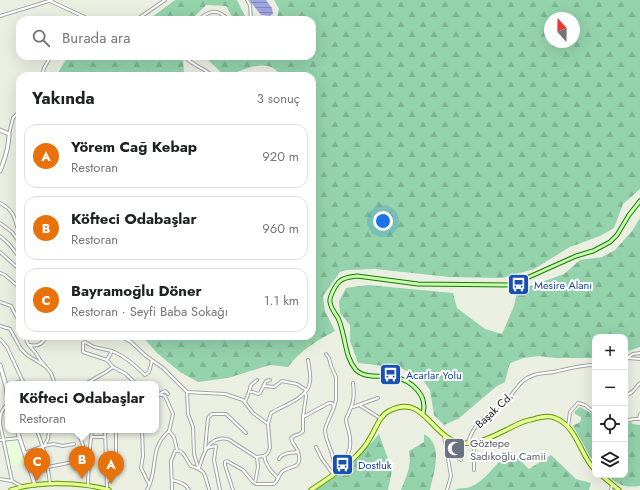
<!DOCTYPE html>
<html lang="tr">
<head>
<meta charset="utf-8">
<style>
	:root { --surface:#fff; --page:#f6f6f6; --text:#202124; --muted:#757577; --line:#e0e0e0; --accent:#6c5014 }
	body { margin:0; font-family:Jost,sans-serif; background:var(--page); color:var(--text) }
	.controls { position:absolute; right:12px; bottom:12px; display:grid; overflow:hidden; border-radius:8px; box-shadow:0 4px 16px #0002 }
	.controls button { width:36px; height:36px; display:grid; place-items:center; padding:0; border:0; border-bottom:1px solid var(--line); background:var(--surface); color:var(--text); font:20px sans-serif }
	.compass { position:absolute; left:544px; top:12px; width:36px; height:36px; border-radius:50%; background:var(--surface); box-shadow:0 4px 16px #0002; rotate:340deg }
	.you { position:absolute; left:383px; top:221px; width:14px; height:14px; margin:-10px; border:3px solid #fff; border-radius:50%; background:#1a73e8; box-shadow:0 0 0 6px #1a73e833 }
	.badge { display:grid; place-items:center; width:26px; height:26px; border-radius:50%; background:var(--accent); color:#fff; font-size:13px; font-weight:700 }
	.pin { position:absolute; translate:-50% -33px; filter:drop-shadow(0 1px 2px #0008) }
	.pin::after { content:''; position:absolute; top:21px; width:14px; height:12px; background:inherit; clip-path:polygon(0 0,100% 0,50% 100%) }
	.popup { position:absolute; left:5px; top:381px; width:154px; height:52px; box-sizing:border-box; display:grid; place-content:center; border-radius:8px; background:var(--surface); filter:drop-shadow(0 1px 3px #0005); font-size:13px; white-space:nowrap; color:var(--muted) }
	.popup b { font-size:15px; color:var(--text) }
	.popup::after { content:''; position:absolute; left:50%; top:100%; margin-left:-8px; border:8px solid transparent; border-top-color:var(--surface) }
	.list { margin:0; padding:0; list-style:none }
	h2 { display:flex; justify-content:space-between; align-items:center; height:52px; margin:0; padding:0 16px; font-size:17px }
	h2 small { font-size:13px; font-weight:400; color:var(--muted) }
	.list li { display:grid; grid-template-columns:26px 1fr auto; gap:12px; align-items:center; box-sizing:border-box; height:64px; margin:0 8px 8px; padding:0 8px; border:1px solid var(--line); border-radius:12px }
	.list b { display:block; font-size:15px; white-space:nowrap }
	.list p { margin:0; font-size:13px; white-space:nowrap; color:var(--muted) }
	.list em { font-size:13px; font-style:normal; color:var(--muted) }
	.icon { flex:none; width:22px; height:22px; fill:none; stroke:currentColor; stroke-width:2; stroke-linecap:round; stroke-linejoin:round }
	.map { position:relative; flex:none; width:640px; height:490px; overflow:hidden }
	.search { position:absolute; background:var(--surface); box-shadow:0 4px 16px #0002; left:16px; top:16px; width:300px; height:44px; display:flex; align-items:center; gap:10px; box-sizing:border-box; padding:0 14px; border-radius:12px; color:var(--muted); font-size:15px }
	.panel { position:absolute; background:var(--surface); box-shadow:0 4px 16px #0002; left:16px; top:72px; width:300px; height:268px; border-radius:12px }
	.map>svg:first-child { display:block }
	.education { fill:#e7ffdb }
	.forest { fill:url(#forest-firs); fill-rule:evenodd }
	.water { fill:url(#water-rules) }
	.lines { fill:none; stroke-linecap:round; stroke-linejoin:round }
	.minor-casing { stroke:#a4a4a4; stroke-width:4 }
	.tertiary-casing { stroke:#a4a4a4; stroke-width:5 }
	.secondary-casing { stroke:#1a7800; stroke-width:5 }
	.primary-casing { stroke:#629600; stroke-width:5.5 }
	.minor { stroke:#fff; stroke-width:2 }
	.tertiary { stroke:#fff; stroke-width:3 }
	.secondary { stroke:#c6feb1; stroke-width:3 }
	.primary { stroke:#e5ff97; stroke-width:3.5 }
	.labels { text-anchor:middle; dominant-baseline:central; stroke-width:4; stroke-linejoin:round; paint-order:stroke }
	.transit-label { font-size:11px; fill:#164399; stroke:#fff; text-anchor:start }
	.street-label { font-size:11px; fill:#1d1d1d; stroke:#fff }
	.worship-label { font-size:11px; fill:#5b616d; stroke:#fff; text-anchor:start }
</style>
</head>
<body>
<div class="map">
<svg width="640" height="490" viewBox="0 0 640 490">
	<defs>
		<pattern id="forest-firs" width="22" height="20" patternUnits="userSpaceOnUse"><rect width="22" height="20" fill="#93d2ab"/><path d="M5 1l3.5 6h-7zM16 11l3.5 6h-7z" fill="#7eb493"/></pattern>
		<pattern id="water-rules" width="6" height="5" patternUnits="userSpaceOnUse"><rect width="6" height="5" fill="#9ea5e1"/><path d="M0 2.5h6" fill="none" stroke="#8086b6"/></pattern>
	</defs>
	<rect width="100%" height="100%" fill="#ebefe2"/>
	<!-- education -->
	<path class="education" d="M 19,439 L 26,463 L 10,465 L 6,442 Z"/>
	<!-- forest -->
	<g class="forest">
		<path d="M 175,0 L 237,0 L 245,16 L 245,20 L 234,20 L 226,6 L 206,5 L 195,16 L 193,20 L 148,20 Z"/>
		<path d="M 274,0 L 640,0 L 640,189 L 623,204 L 614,228 L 600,236 L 570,247 L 534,269 L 502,278 L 449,277 L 375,269 L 347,270 L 340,272 L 323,296 L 325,311 L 335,331 C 315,342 302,349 288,367 L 270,365 L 228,378 L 198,382 L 180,372 L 157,353 L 142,336 L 312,336 L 312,76 L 281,76 C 268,55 244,71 225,76 L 204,56 L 312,56 L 312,20 L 273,20 L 277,18 L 279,9 ZM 550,18 L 574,18 L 574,42 L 550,42 Z"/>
		<path d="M 68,56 L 183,56 L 184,76 L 56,76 Z"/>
		<path d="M 640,218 L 640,347 L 625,352 L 625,337 L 595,337 L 595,358 L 555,358 L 539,356 L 524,358 L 510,363 L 505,382 L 497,386 L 458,419 L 444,425 L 434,415 L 430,390 L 422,379 L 401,368 L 358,363 L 350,341 L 350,325 L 340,313 L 339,301 L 346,288 L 368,285 L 453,293 L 457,308 L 485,329 L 502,334 L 514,306 L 517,291 L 564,274 L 580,260 L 602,257 L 615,250 L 632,231 Z"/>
		<path d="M 580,407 L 595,415 L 595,462 L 591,458 L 573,426 C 576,423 582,424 581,417 L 575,414 L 574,412 Z"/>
		<path d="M 631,422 L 633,424 L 640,425 L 640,486 C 624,488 618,485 607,475 L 625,475 L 625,424 Z"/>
		<path d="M 379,434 L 392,470 L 388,490 L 311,490 C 336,473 360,458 379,434 Z"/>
		<path d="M 424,434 C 444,445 434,472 430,490 L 401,490 C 406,477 412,466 409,451 L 424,442 Z"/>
		<path d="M 509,450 L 529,469 L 551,455 L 576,479 L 591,483 L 589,490 L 455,490 C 460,487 465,489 470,487 C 484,482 499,461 509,450 Z"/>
	</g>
	<!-- water -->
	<path class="water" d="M 249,0 L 266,0 L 272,8 L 273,14 L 270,16 L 261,15 Z"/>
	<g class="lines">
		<defs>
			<g id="minor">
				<path d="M 247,0 L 250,5 L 251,20"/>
				<path d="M 50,1 L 91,20"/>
				<path d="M 0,16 L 52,0"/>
				<path d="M 136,20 L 165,0"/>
				<path d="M 198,20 C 210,10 217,8 229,20"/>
				<path d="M 188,56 L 187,59 C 195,66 205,69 213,76"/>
				<path d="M 42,76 L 44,68 L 51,56"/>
				<path d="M 9,134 L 13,118 L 20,111"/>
				<path d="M 0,203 C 17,212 14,221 20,235"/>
				<path d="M 0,223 L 12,232 L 20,243"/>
				<path d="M 0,236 L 9,244 L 20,258"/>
				<path d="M 0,252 L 20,270"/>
				<path d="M 0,273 L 5,275 L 20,288"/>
				<path d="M 0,302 L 11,306 L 20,323"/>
				<path d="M 0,326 L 10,329 L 21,349 L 27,355 L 45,366"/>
				<path d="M 25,336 L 28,344 L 35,352 L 40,360 L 51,373 L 55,384"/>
				<path d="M 120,336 L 131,342 L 146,356 L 163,368 L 187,392 L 225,394 L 243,400 L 253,413 L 268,424"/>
				<path d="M 0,339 L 7,347 L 24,384"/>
				<path d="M 30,345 C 38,347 43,344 46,336"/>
				<path d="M 112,351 L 94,347 L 85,342 L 83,343 L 83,352 L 107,360 L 113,367 L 126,374 L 136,384"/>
				<path d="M 326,354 L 329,358 L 331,366 L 336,377 L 336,400 L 334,407"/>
				<path d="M 628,358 L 640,359"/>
				<path d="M 625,359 L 633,354 L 640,353"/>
				<path d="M 107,360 L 112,351 C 125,356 136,366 145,375 L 149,372 L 152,361"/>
				<path d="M 12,384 L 23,381"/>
				<path d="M 85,384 L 106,372 L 113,367"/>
				<path d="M 264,386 L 274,387 L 282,381 L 297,384 L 306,390"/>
				<path d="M 187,392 L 188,414 L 193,427 L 194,454 L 198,467"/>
				<path d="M 249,392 L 251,385 L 257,380"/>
				<path d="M 159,394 L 165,391 L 168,394"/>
				<path d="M 625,395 C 632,395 635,388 640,383"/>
				<path d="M 156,401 L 158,395 L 162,395 L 165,396 L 173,414 L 169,431 L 174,437 L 177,450"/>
				<path d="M 245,402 L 249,392 L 253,392 L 258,394 L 260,393 L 266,381 L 270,380"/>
				<path d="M 8,404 C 1,409 0,416 0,424 L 12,481"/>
				<path d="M 359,405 L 380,418"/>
				<path d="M 353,407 L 378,398"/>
				<path d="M 593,411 L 595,407"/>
				<path d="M 303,417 L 329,403 L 332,403 L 334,407 L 326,426 L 325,430 L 326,437 L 332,454 L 336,473"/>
				<path d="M 639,419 L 640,414"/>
				<path d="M 625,421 L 633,419 L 640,419"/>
				<path d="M 568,427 L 570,412 L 578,403 L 585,405 L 595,413"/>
				<path d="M 37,430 L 46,457 L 50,483"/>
				<path d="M 105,430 L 107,489"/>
				<path d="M 142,430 L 143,456 L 141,468 L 149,484"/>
				<path d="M 444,436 L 451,476 L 447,490"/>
				<path d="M 92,437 L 105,437"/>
				<path d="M 0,440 L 20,438"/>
				<path d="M 468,442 C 477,418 486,417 505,402 C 512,396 516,387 523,381 C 533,372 546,374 558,371 C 571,368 582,365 595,365"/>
				<path d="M 472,443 L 474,450 L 474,470"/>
				<path d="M 44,446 L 48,439 L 49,430"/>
				<path d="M 316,447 L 322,459 L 333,474"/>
				<path d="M 446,447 L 461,460"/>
				<path d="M 206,448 L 216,446 L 214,460 L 220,490"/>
				<path d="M 205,449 L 208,418 L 212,414 L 226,414 L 246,433"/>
				<path d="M 25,453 L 44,446 L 53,444 L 63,446 L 74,444"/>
				<path d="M 264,456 C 266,466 271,471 278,478"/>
				<path d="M 279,459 C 283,452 291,453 298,452"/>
				<path d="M 48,467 L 73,462 L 86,455 C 84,446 80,439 78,430"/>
				<path d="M 199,468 C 203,454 209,435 228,439 L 256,457 L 264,456 L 268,453 L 270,448 L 268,424 L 271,413 C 284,405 307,399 310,382 C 311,375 309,367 308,360"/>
				<path d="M 335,469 C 348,457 353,450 349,432 C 348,427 346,424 346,419 C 353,404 355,400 353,383"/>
				<path d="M 0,479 L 12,481 L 21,486"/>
				<path d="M 172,480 C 179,482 185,483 189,490"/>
				<path d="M 108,481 L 116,466 L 116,430"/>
				<path d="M 255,483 L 258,467 L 257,457"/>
				<path d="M 88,485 L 89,456 L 92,430"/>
				<path d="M 147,490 C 159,470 148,449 169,431"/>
				<path d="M 172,490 L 171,461 L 175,451 C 184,449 186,460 191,466 C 207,471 204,474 209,489"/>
				<path d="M 233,490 L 225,465 L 225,462 L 227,461 L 243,470 L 253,482 L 256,484 L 274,484 C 278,481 279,474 283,471 C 292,465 303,469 298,452 C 297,447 292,444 291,438 C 294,434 300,436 303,431 L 303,417 L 306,396 L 305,392"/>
				<path d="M 611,490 L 612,485"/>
			</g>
			<g id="tertiary">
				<path d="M 0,130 L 9,134 C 9,147 5,159 0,171"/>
				<path d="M 0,365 L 6,386 L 8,401"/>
				<path d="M 17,430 L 35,485"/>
			</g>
			<path id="secondary" d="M 423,413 C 428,395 411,380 394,377 C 383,375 365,379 356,370 C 346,358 346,344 342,330 C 341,326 340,322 338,318 C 335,313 331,309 330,302 C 329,297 336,284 340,281 C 345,277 352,277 357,276 L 418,284 L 511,285 L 576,256 L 593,251 L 610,242 L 617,235 L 629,215 L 640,201"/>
			<g id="primary">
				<path d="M 601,475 L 619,490"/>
				<path d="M 11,490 C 38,481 82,482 109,490"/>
				<path d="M 311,490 C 327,479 344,469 357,455 C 362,450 367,444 370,438 C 376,429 379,416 389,411 C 425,392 431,440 463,443 C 483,445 505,429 523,422 C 527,420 532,420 537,418 C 544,417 549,415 555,418 C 577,426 580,455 595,470"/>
			</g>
		</defs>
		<!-- minor casing -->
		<use href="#minor" class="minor-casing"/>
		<!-- tertiary casing -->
		<use href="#tertiary" class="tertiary-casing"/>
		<!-- secondary casing -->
		<use href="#secondary" class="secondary-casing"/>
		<!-- primary casing -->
		<use href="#primary" class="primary-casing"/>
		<!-- minor -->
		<use href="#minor" class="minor"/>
		<!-- tertiary -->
		<use href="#tertiary" class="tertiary"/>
		<!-- secondary -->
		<use href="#secondary" class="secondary"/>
		<!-- primary -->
		<use href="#primary" class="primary"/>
	</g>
	<!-- icons -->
	<defs>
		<symbol id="bus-square" viewBox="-11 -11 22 22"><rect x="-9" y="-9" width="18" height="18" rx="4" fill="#1a4fb4" stroke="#fff"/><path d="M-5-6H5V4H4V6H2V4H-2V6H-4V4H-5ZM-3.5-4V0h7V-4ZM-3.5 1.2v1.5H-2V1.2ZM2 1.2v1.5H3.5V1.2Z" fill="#fff"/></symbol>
		<symbol id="mosque-square" viewBox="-11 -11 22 22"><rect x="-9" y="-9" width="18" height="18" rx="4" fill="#6b7280" stroke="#fff"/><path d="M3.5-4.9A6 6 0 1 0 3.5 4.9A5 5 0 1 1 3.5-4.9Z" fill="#fff"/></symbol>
	</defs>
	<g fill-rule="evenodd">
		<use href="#bus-square" x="506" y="272" width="25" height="25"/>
		<use href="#bus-square" x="378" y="362" width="25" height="25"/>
		<use href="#mosque-square" x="442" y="436" width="25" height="25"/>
		<use href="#bus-square" x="330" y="452" width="25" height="25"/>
	</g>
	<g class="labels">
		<!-- transit labels -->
		<g class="transit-label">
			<text x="534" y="285">Mesire Alanı</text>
			<text x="406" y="375">Acarlar Yolu</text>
			<text x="358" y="465">Dostluk</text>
		</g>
		<!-- street labels -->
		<g class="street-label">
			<text transform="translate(494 410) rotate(-43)">Başak Cd.</text>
		</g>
		<!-- worship labels -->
		<g class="worship-label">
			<text x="470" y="443">Göztepe<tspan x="470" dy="13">Sadıkoğlu Camii</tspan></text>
		</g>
	</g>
</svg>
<div class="controls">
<button>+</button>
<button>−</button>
<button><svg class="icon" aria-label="locate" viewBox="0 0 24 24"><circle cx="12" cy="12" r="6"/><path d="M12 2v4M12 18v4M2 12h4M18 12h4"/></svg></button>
<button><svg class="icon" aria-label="layers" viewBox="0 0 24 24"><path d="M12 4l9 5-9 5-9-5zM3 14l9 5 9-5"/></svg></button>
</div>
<svg class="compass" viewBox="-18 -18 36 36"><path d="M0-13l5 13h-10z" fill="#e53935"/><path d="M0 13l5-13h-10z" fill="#757577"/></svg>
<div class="you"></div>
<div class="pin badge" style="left:111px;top:484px;background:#e8710a">A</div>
<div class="pin badge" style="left:82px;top:479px;background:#e8710a">B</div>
<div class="popup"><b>Köfteci Odabaşlar</b>Restoran</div>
<div class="pin badge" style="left:37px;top:481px;background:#e8710a">C</div>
<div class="search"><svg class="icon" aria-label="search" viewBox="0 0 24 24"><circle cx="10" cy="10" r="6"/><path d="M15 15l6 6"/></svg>Burada ara</div>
<section class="panel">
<h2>Yakında<small>3 sonuç</small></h2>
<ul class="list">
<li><span class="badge" style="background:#e8710a">A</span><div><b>Yörem Cağ Kebap</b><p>Restoran</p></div><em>920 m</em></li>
<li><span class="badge" style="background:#e8710a">B</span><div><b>Köfteci Odabaşlar</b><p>Restoran</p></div><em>960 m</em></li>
<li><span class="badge" style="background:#e8710a">C</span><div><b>Bayramoğlu Döner</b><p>Restoran · Seyfi Baba Sokağı</p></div><em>1.1 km</em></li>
</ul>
</section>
</div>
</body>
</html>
